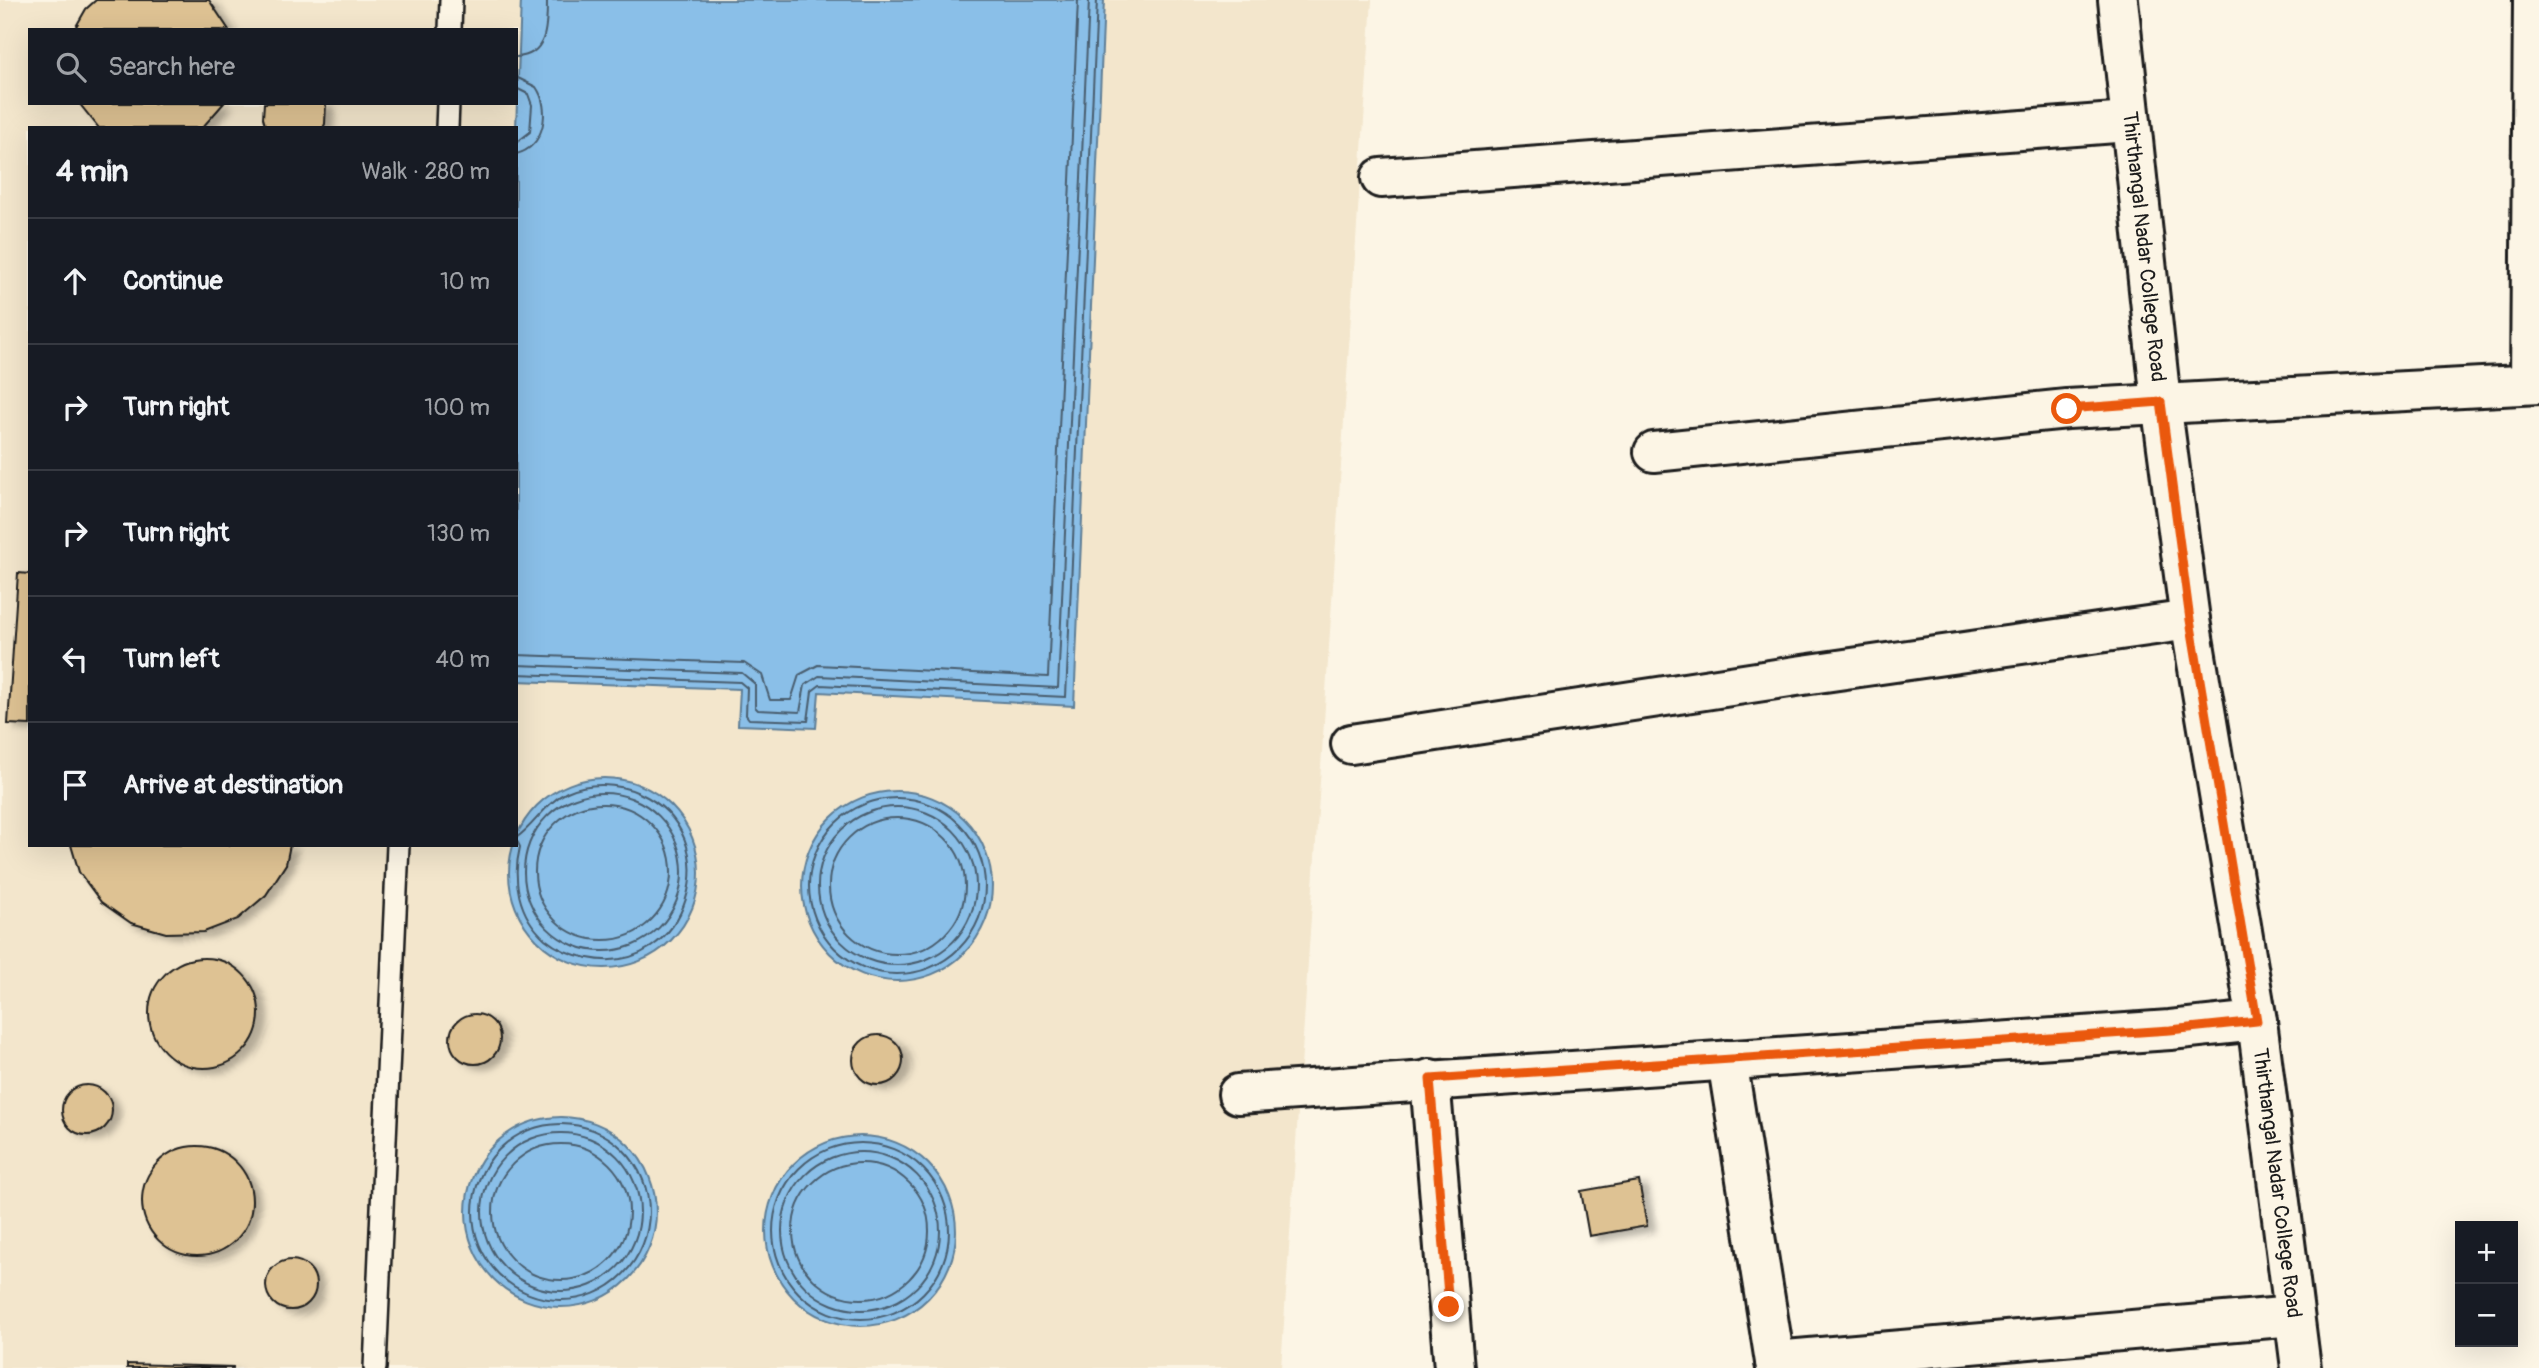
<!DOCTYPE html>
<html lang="en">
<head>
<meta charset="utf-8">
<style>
	:root { --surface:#171b24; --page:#20242c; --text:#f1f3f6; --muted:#9ea1a6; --line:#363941 }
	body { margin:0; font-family:Pangolin,sans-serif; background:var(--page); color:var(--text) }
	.controls { position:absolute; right:21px; bottom:21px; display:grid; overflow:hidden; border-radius:0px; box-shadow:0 7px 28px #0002 }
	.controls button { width:63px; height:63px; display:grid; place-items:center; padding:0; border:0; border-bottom:2px solid var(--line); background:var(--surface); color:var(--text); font:35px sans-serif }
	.stop { position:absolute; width:21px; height:21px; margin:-16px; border:5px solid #ea580c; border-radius:50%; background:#fff }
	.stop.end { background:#ea580c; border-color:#fff; box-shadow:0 2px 7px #0008 }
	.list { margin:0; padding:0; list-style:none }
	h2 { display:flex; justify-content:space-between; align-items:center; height:91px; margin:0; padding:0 28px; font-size:30px }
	h2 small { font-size:23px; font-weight:400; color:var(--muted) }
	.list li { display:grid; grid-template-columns:46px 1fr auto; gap:21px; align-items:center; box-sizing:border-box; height:126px; padding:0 28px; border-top:2px solid var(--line) }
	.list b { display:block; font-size:26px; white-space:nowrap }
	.list em { font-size:23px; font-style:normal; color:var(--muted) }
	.icon { flex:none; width:38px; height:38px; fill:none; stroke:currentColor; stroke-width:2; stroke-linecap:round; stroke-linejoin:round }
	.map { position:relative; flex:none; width:2539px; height:1368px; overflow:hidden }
	.search { position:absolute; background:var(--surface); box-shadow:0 7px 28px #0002; left:28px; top:28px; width:490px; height:77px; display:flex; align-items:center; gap:18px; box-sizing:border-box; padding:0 24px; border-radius:0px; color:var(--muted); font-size:26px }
	.panel { position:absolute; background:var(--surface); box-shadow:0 7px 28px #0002; left:28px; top:126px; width:490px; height:721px; border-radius:0px }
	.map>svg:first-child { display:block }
	.built { fill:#f3e6cc; fill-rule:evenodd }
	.water { fill:#8abfe8; stroke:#5e7e96; stroke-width:2 }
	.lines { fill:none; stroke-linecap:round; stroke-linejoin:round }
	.shore { stroke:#485d6e; stroke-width:2 }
	.building { fill:#dec293; stroke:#1c1c1c; stroke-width:2; filter:url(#shadow) }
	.service-casing { stroke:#1c1c1c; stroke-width:26 }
	.minor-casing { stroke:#1c1c1c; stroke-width:44 }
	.tertiary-casing { stroke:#1c1c1c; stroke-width:44 }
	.service { stroke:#fcf5e5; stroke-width:21 }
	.minor { stroke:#fcf5e5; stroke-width:38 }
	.tertiary { stroke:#fcf5e5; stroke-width:38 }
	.route { stroke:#ea580c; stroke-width:9 }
	.labels { text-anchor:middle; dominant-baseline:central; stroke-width:5; stroke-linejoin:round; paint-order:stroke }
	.street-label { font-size:21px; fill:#1c1c1c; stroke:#fcf5e5 }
</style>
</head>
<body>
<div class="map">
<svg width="2539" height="1368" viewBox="0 0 2539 1368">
	<defs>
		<filter id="shadow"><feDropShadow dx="8" dy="4.5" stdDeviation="3.5" flood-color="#0004"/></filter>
	</defs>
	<rect width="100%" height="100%" fill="#fcf5e5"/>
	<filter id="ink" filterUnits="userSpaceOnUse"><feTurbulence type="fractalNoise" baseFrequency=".0143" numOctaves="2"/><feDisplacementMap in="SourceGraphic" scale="14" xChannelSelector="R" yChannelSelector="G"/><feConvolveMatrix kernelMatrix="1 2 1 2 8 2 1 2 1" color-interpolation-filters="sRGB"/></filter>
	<g filter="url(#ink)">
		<!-- built -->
		<path class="built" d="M 0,0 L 1372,0 L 1281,1368 L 0,1368 ZM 30,30 L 516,30 L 516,103 L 30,103 ZM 30,128 L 516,128 L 516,845 L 30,845 Z"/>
		<!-- water -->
		<g class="water">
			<path d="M 521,0 L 1104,0 L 1074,706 L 819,692 L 816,728 L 738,725 L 740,689 L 516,681 L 516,128 Z"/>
			<circle cx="604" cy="873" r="95"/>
			<circle cx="897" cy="886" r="95"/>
			<circle cx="561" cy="1212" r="95"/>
			<circle cx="861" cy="1231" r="95"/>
		</g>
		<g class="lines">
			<!-- shore -->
			<g class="shore">
				<path d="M 516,57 C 548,56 547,25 547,0"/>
				<path d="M 516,77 L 536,87 C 551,108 545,148 516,154"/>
				<path d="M 516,88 L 528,94 L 532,105 L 530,132 L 516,143"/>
				<path d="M 516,655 L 744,663 L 762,675 L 770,700 L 791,700 L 799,675 L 818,665 L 1048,677 L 1078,0"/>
				<path d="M 516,665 L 742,673 L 755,684 L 755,707 L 758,710 L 800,712 L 805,685 L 819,676 L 1058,688 L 1089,0"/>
				<path d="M 516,674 L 740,682 L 747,688 L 746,715 L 749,719 L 808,721 L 812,691 L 820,685 L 1066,697 L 1097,0"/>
				<circle cx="603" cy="872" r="79"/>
				<circle cx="897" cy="886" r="88"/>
				<circle cx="603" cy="872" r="68"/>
				<circle cx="897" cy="886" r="79"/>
				<circle cx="897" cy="886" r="68"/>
				<path d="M 516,838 C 535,825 545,803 567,792 C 589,782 617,783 639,793 C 733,835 687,979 588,958 C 572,955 557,949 545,939 C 518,915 512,880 520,847 L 516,839"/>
				<circle cx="561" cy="1212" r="88"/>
				<circle cx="561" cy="1212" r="79"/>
				<circle cx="861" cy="1231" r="88"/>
				<circle cx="561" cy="1212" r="68"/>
				<circle cx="861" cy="1231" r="79"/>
				<circle cx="861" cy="1231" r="68"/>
			</g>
		</g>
		<!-- building -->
		<g class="building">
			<path d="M 96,0 L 209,0 L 229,30 L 74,30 L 86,9 Z"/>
			<path d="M 79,103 L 224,103 L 202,128 L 99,128 Z"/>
			<path d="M 264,103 L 326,103 L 325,124 L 323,128 L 266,128 L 263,118 Z"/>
			<path d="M 18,573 L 30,574 L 30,725 L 8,724 Z"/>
			<path d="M 71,845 L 290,845 L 286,864 L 266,895 L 238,919 L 204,932 L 166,933 L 131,923 L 101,902 L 79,872 Z"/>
			<circle cx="204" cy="1013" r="55"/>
			<circle cx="475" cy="1039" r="25"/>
			<circle cx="878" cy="1060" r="25"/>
			<circle cx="87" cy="1110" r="25"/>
			<circle cx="197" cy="1201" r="55"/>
			<path d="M 1639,1181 L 1647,1226 L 1589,1236 L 1581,1191 Z"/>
			<circle cx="291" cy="1285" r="25"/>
			<path d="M 127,1364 L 233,1367 L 233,1368 L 127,1368 Z"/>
		</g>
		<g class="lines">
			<defs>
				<g id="service">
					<path d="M 450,30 L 451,0"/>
					<path d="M 447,128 L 448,103"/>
					<path d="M 375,1368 L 398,845"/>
				</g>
				<g id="minor">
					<path d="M 1381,178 L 2129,122"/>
					<path d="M 2530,384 L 2533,0"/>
					<path d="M 1654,452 L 2067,409 L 2539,384"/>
					<path d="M 1351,744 L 1796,676 L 2190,620"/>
					<path d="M 1727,1060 L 1776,1368"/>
					<path d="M 1430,1079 L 1454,1368"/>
					<path d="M 1238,1094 L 2170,1030 L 2257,1021"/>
					<path d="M 1775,1361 L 2294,1316"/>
				</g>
				<g id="tertiary">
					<path id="s1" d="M 2118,0 L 2161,402 L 2190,620 L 2257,1021 L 2301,1368"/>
				</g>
			</defs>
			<!-- service casing -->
			<use href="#service" class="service-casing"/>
			<!-- minor casing -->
			<use href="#minor" class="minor-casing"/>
			<!-- tertiary casing -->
			<use href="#tertiary" class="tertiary-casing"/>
			<!-- service -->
			<use href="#service" class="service"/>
			<!-- minor -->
			<use href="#minor" class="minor"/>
			<!-- tertiary -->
			<use href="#tertiary" class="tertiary"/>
		</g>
	</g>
	<g class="lines" filter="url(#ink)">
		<!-- route -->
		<path class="route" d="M 1449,1307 L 1430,1079 L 2170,1030 L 2257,1021 L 2190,620 L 2161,402 L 2067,409"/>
	</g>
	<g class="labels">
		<!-- street labels -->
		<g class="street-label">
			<text stroke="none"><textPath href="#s1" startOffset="248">Thirthangal Nadar College Road</textPath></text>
			<text stroke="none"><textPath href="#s1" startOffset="1194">Thirthangal Nadar College Road</textPath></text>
		</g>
	</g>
</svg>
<div class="controls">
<button>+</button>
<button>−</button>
</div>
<div class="stop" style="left:2067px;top:409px"></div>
<div class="stop end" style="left:1449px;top:1307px"></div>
<div class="search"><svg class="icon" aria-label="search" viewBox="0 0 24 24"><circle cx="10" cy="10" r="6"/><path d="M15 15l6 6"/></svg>Search here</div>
<section class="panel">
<h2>4 min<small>Walk · 280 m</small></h2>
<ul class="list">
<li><svg class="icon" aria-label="ahead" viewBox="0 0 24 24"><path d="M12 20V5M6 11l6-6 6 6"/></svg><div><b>Continue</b></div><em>10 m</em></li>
<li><svg class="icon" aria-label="right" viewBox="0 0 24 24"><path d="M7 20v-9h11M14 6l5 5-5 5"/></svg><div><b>Turn right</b></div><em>100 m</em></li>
<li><svg class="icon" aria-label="right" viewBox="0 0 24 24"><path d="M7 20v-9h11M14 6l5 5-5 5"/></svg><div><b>Turn right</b></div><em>130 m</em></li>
<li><svg class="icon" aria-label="left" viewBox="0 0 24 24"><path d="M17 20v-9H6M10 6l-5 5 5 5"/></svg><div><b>Turn left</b></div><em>40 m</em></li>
<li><svg class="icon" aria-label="arrive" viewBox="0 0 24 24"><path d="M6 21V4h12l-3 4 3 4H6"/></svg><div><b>Arrive at destination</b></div></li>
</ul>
</section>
</div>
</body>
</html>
